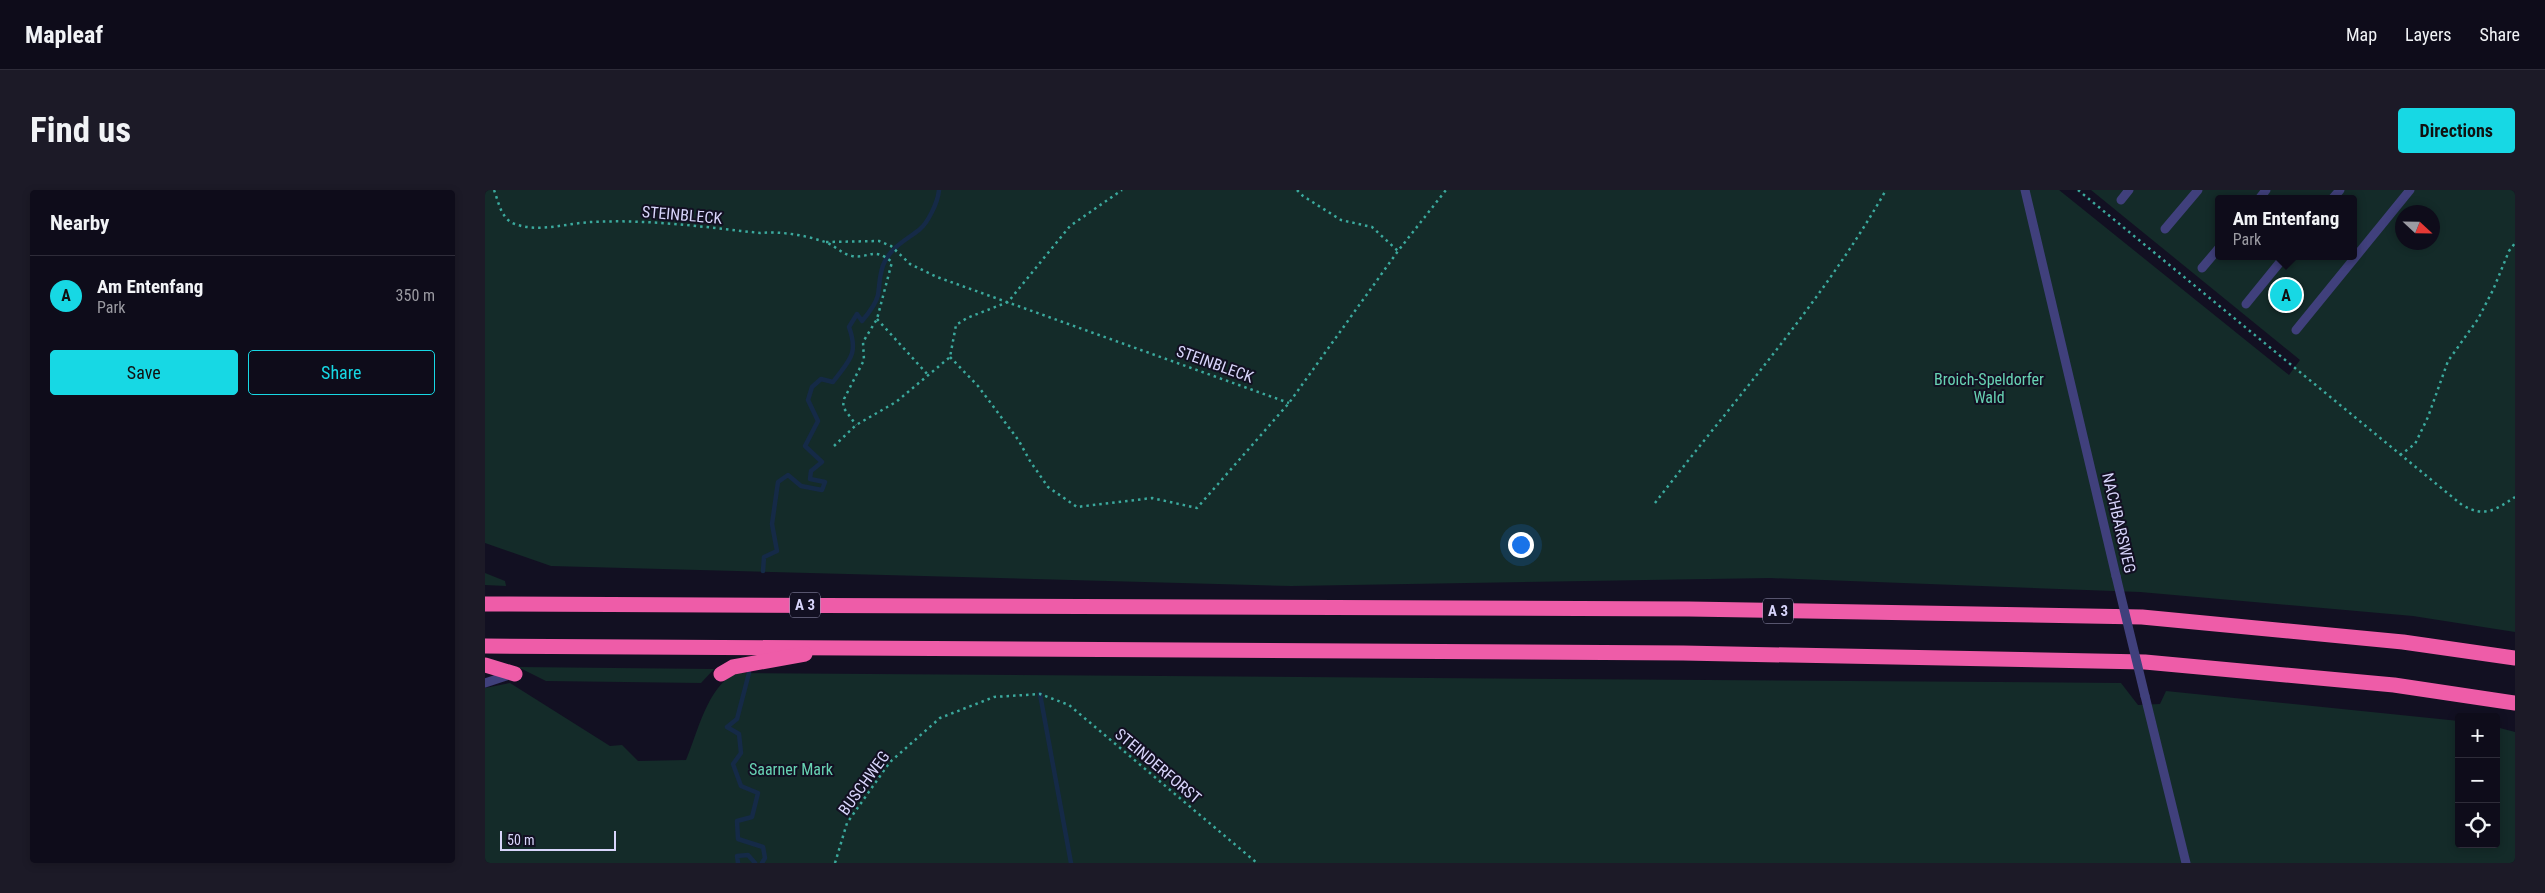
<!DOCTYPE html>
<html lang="en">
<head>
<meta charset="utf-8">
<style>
	:root { --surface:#0e0c1a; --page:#1c1a27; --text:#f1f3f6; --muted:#9b9ba2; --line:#2e2c39; --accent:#17d8e4 }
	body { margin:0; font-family:"Roboto Condensed",sans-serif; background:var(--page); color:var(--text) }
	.controls { position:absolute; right:15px; bottom:15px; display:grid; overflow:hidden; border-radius:5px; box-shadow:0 2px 8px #0003 }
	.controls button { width:45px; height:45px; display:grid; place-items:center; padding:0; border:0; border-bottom:1px solid var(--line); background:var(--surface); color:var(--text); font:25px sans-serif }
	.compass { position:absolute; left:1910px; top:15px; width:45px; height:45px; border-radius:50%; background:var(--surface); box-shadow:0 2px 8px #0003; rotate:112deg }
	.scale { position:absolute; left:15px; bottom:12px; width:116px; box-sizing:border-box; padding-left:5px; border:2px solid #d8d5fb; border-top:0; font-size:14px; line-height:18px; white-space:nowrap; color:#d8d5fb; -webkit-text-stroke:4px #121022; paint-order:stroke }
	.you { position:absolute; left:1035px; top:354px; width:18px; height:18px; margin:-12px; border:4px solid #fff; border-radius:50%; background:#1a73e8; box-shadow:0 0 0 8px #1a73e833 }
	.badge { display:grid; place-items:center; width:32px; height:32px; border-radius:50%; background:var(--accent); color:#111; font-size:16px; font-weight:700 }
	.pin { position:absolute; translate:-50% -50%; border:2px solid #fff; box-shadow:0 1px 5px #0006 }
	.popup { position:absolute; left:1730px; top:5px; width:142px; height:65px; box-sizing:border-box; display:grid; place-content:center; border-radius:5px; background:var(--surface); filter:drop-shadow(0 1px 4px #0005); font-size:16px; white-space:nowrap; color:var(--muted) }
	.popup b { font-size:19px; color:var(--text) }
	.popup::after { content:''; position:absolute; left:50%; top:100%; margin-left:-10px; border:10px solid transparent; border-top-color:var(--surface) }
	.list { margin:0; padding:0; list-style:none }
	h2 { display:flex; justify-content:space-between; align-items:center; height:65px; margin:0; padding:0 20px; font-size:21px }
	h2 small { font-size:16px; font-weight:400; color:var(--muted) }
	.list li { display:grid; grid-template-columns:32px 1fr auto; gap:15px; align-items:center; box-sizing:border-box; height:80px; padding:0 20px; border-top:1px solid var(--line) }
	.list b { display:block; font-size:19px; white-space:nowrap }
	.list p { margin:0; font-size:16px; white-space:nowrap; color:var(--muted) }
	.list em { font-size:16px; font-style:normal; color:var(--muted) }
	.actions { display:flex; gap:10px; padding:15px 20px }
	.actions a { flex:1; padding:11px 0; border:1px solid var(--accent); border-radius:5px; text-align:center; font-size:18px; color:var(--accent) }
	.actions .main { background:var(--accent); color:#111 }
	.icon { flex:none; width:28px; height:28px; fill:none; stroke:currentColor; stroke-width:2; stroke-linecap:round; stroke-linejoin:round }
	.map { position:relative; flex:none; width:2030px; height:673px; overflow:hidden; border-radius:5px }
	header { display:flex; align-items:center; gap:30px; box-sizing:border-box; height:70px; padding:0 25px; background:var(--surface); border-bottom:1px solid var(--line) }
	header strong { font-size:24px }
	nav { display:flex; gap:28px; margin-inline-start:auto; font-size:18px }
	.intro { display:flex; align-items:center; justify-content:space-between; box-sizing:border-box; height:120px; padding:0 30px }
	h1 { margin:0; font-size:35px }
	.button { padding:12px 22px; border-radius:5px; background:var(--accent); color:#111; font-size:18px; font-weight:700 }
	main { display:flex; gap:30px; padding:0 30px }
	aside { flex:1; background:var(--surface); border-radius:5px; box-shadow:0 2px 8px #0003 }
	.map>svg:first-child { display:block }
	.green { fill:#142b29; fill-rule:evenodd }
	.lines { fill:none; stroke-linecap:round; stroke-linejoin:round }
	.stream { stroke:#152a47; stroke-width:4.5 }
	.path { stroke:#3ba99d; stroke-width:2.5; stroke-dasharray:2.5 4; stroke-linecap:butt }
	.lane { stroke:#40407c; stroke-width:9 }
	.highway { stroke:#ee5ca8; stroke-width:15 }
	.lane-bridge { stroke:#40407c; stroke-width:9 }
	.labels { text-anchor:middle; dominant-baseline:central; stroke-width:4; stroke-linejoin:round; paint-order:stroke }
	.shield { fill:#121022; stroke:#9d9aba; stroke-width:1 }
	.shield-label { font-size:15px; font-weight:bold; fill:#d8d5fb }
	.street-label { font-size:16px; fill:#d8d5fb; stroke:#121022 }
	.park-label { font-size:16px; fill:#68d3b4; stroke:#121022 }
</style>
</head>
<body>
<header>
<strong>Mapleaf</strong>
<nav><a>Map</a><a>Layers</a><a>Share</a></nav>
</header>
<div class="intro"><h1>Find us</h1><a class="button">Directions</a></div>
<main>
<aside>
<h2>Nearby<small></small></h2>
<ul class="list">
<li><span class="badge">A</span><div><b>Am Entenfang</b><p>Park</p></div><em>350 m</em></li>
</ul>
<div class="actions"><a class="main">Save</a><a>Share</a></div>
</aside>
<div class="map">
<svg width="2030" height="673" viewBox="0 0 2030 673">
	<rect width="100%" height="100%" fill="#121022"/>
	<!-- green -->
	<g class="green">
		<path d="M 0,0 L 1574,0 L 1804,185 L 1815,170 L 1606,0 L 2030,0 L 2030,442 L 1928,426 L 1655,402 L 1285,388 L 806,396 L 66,376 L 0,353 ZM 1734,9 L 1868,9 L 1868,66 L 1734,66 ZM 1918,22 L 1948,22 L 1948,52 L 1918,52 Z"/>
		<path d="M 0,383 L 20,391 L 21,396 L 0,395 Z"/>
		<path d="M 33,477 L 229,479 L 216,493 L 61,491 Z"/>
		<path d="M 251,483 L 1636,493 L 1653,515 L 1675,514 L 1681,501 L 1974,531 L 1974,654 L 2011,654 L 2011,537 L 2030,542 L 2030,673 L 0,673 L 0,498 L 25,493 L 125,556 L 137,555 L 153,571 L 201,570 C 213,542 222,497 251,483 Z"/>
	</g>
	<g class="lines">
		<!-- stream -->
		<g class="stream">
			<path d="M 278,381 L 279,367 L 292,361 L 287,334 L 293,292 L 303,285 L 316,296 L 337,300 L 340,292 L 325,289 L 326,281 L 337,272 L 320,256 L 333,231 L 323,210 L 327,197 L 336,189 L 348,192 C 364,170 374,165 364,137 L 372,124 L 377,131 C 383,124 391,114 393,105 C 395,93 394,82 400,71 C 408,56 421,50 434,40 C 443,33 453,12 454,0"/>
			<path d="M 264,483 L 252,529 L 242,537 L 254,544 L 256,563 L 248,574 L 256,596 L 273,603 L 267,627 L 252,631 L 253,649 L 278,657 L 280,668 L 277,673"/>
			<path d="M 555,504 L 586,673"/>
			<path d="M 253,673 L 252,666 L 263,665 L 270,673"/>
		</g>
		<!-- path -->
		<g class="path">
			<path d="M 9,0 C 14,13 16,29 30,34 C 54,43 82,33 107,32 C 163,29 219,37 275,43 C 295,41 320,45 340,52 C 349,55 357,64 367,66 C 384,69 388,56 407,72 L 392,129 L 378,152 L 379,170 L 359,209 L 358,217 L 371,235"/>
			<path d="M 812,0 L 818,6 L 856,30 L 887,37 L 913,61"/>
			<path d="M 1593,0 L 1977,315 C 2000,328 2010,320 2030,307"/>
			<path d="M 341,52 L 394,51 L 406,56 L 425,74 L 452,87 L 804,213"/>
			<path d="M 392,129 L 444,186"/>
			<path d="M 465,167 L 493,196 L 534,251 L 545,271 L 563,297 L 592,317 L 667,308 L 712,318 L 804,213 L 913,61 L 961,0"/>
			<path d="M 349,256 L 371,235 L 411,212 L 465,167 L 471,135 L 482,128 L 523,112 L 585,36 L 637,0"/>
			<path d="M 1915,265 L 1930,254 L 1943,227 L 1963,171 L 1993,129 L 2008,100 L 2024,61 L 2030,53"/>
			<path d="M 1170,313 C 1249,210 1337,113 1401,0"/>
			<path d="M 350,673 L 362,633 L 405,572 L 455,528 L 509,507 L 555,504 L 584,515 L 772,673"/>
		</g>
		<!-- lane -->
		<g class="lane">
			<path d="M 1540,0 L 1631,386"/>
			<path d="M 1774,9 L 1781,0"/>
			<path d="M 1847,9 L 1855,0"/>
			<path d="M 1636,10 L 1644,0"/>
			<path d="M 1680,39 L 1713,0"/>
			<path d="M 1717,78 L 1734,58"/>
			<path d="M 1761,114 L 1800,66"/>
			<path d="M 1811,140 L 1925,0"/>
			<path d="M 0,493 L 27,484"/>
			<path d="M 1660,506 L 1701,673"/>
		</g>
		<!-- highway -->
		<g class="highway">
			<path d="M 0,414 L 1204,419 L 1657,427 L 1918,452 L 2030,468"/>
			<path d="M 0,456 L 1198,463 L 1660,472 L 1909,495 L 2030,513"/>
			<path d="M 0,475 L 30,484"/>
			<path d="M 236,484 L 248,477 L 320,464"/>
		</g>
		<!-- lane-bridge -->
		<path class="lane-bridge" d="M 1631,386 L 1660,506"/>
	</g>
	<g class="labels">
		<!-- shield labels -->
		<g class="shield">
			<rect x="305" y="402.5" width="30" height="25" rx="4"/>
			<rect x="1278" y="408.5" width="30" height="25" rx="4"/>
		</g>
		<g class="shield-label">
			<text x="320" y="415">A 3</text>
			<text x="1293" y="421">A 3</text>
		</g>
		<!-- street labels -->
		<g class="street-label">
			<text transform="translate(197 25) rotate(5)">STEINBLECK</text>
			<text transform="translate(730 174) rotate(20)">STEINBLECK</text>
			<text transform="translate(1634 333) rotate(77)">NACHBARSWEG</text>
			<text transform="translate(673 576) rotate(40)">STEINDERFORST</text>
			<text transform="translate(379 593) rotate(-54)">BUSCHWEG</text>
		</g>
		<!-- park labels -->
		<g class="park-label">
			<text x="1504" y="189">Broich-Speldorfer<tspan x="1504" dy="18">Wald</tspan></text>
			<text x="306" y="579">Saarner Mark</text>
		</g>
	</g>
</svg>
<div class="controls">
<button>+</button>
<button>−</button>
<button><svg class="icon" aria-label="locate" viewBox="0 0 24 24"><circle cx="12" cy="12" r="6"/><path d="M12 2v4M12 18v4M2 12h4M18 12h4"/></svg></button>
</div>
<svg class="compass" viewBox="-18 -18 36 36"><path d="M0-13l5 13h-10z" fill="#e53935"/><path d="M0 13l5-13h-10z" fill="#9b9ba2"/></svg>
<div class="scale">50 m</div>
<div class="you"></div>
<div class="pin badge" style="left:1801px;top:105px">A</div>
<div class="popup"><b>Am Entenfang</b>Park</div>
</div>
</main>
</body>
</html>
